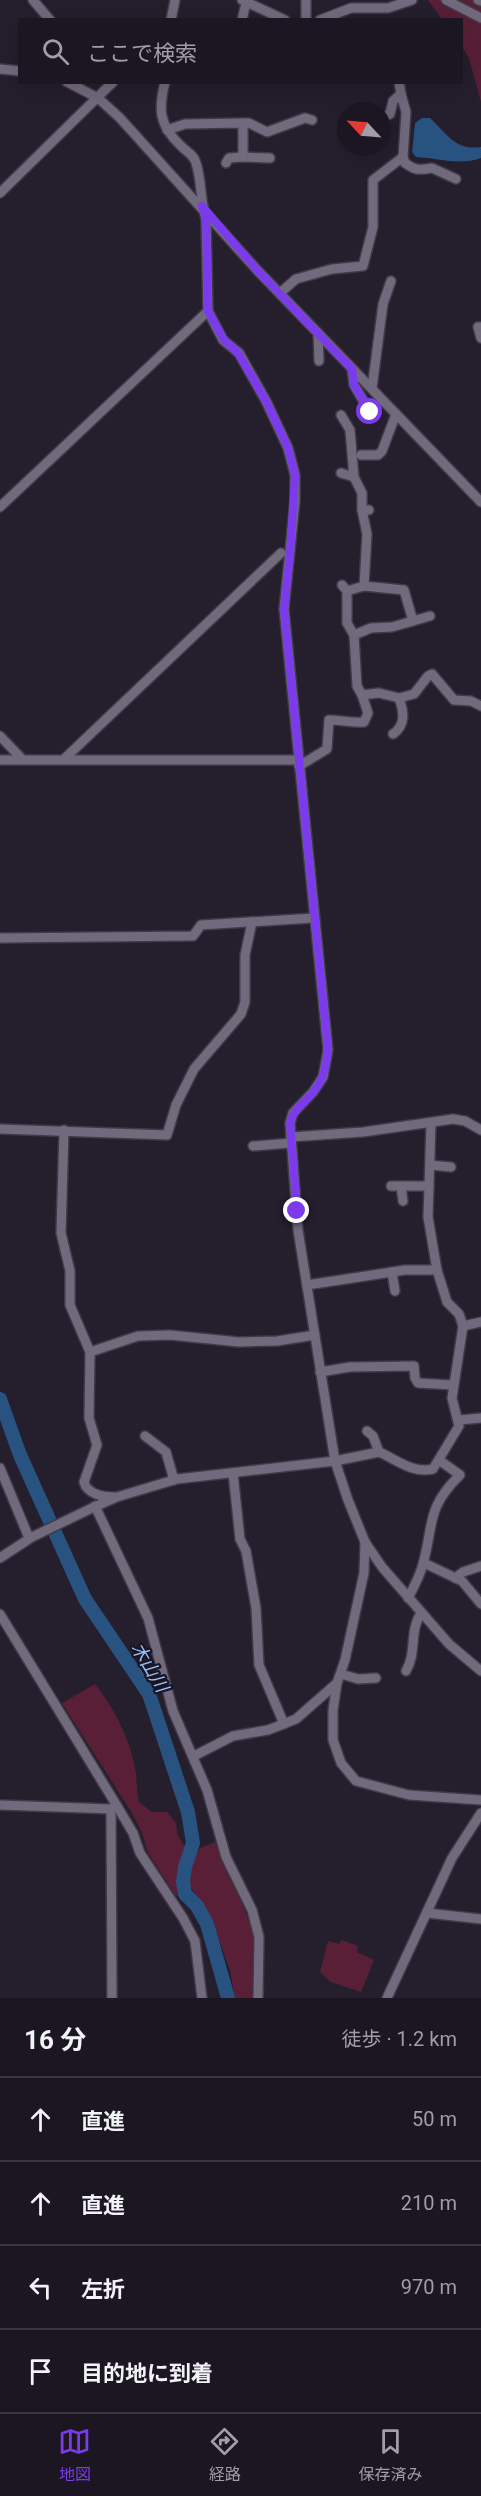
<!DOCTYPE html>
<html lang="ja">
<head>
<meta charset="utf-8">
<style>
	:root { --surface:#1b1622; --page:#241f2a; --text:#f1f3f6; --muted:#a09fa5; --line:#393540; --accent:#7c3aed }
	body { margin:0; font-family:Roboto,"Noto Sans JP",sans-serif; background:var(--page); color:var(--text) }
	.compass { position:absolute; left:337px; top:102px; width:54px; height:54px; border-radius:50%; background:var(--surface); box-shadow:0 6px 24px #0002; rotate:296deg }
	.stop { position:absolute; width:18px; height:18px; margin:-14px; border:4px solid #7c3aed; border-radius:50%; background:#fff }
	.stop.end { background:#7c3aed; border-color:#fff; box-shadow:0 2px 6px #0008 }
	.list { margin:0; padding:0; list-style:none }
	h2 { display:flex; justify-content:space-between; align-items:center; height:78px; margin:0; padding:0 24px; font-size:26px }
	h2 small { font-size:20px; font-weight:400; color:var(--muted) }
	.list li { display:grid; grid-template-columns:39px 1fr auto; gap:18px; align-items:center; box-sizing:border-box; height:84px; padding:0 24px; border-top:2px solid var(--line) }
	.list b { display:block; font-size:22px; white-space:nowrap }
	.list em { font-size:20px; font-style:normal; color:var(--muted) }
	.icon { flex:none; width:33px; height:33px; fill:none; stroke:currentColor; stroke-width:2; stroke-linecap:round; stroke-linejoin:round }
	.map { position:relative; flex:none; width:481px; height:1998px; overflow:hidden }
	.search { position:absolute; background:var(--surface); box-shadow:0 6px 24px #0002; left:18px; right:18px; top:18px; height:66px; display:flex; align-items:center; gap:15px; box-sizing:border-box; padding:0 21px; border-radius:0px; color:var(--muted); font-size:22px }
	.sheet { height:414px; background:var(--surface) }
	nav { display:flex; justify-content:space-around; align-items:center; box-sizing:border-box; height:84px; border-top:2px solid var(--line); background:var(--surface); font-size:16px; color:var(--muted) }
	nav a { display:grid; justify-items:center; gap:3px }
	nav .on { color:var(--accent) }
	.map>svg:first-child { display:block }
	.green { fill:#581f37 }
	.water { fill:#285381 }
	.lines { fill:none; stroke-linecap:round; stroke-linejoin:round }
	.river { stroke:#285381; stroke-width:14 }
	.minor-casing { stroke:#403a47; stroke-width:12 }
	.minor { stroke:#71697c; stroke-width:9 }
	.route { stroke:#7c3aed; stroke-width:8 }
	.labels { text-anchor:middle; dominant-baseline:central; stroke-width:4.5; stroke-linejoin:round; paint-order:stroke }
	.water-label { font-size:18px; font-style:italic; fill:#90c2fb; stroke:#1b1423 }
</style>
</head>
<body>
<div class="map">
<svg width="481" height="1998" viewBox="0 0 481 1998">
	<rect width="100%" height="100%" fill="#241e2d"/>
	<!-- green -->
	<g class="green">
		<path d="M 428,0 L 481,0 L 481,102 L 469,58 L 462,47 L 462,20 L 442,19 Z"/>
		<path d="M 95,1684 C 114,1707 132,1743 136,1774 C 137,1783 137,1792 139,1802 L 152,1812 L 167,1812 L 176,1823 L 177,1834 L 185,1847 L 184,1859 L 179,1873 L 180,1894 L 176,1896 L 148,1853 L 142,1833 L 133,1815 L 62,1703 Z"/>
		<path d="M 215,1842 L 244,1908 L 254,1936 L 253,1998 L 235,1998 L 230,1971 L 214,1925 L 190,1886 L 191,1861 L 200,1848 Z"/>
		<path d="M 342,1940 L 358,1946 L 357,1952 L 374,1960 L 361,1992 L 331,1982 L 320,1972 L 328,1941 L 339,1944 Z"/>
	</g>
	<!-- water -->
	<path class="water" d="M 422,118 L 430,118 C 447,134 456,151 481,147 L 481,158 C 459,166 438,158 416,157 L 412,152 L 415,123 Z"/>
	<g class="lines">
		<!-- river -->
		<path class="river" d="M 0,1399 L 20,1455 L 85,1599 L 149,1694 L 188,1812 L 193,1843 L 185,1867 L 183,1882 L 185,1894 L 197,1906 L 207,1924 L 228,1998"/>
		<defs>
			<g id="minor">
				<path d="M 33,0 L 50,20"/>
				<path d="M 242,0 L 285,20"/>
				<path d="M 446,0 L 481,18"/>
				<path d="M 478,0 L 481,1"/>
				<path d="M 171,20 L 175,0"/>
				<path d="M 242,20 L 246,3"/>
				<path d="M 306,20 L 306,0"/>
				<path d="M 320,20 L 351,8 L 388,8 L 412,0"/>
				<path d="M 0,69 L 20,71"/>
				<path d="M 67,82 L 98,98 L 120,118 L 258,271 L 481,502"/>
				<path d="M 165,82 C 158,110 159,125 181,146 C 187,152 194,155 196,163 C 202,181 200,201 206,219 L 208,311 L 223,340 L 239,353 L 266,401 L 288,448 L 295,475 L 295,501 L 284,609 L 328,1050 L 323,1077 L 313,1092 L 293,1113 L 290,1123 L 298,1230 L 335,1461 L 348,1500 L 365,1542 L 382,1567 L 449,1644 L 481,1671"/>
				<path d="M 401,94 L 406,112 L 403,157 L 405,163 C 416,171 420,170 432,168 L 456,179"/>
				<path d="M 382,118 L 390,114 L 393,101 L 401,94 L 399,82"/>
				<path d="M 243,123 L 249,123 L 267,132 L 305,118 L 312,120"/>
				<path d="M 167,130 L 185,124 L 243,123 L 243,157 L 270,158"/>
				<path d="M 226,163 L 229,158 L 243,157"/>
				<path d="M 0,193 L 113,82"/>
				<path d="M 280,293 L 296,279 L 332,269 L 363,266 L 373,227 L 373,180 L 403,157"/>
				<path d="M 481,327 L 478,327 L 481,338"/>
				<path d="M 318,333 L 319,361"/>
				<path d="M 352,369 L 354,385 L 370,412"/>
				<path d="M 372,388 L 383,304 L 391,281"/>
				<path d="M 341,415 L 350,430 L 354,477 L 362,493 L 362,510 L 369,510"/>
				<path d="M 361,455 L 378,455 L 382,451 L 396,414"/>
				<path d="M 341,473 L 354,477"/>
				<path d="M 0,507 L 208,311"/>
				<path d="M 362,510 L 367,534 L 364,586"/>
				<path d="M 342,585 L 347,591 L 347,623 L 354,635 L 357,686 L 362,695"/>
				<path d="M 347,591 L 364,586 L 404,590 L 413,621"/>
				<path d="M 354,635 L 371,628 L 392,627 L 430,616"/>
				<path d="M 393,734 C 406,725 404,712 399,698"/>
				<path d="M 0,736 L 23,760"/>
				<path d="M 0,760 L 299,760"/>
				<path d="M 63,760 L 281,553"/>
				<path d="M 299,766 L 327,749 L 329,720 C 341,720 352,723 364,722 L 368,713 L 362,695 L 379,693 L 399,698 L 414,694 L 428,676 L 432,674 L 454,700 L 471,701 L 481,706"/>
				<path d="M 0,938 L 193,936 L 201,925 L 314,918"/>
				<path d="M 0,1129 L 167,1135 L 176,1105 L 194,1069 L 241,1014 L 245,1002 L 245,955 L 252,922"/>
				<path d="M 64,1130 L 61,1233 L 70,1271 L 70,1305 L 90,1352 L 89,1418 L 97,1445 L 84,1482 C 87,1494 103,1497 114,1497"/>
				<path d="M 291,1137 L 363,1132 L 453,1119 L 465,1121 L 481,1130"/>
				<path d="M 253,1146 L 291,1143"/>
				<path d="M 430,1165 L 451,1167"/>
				<path d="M 391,1186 L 429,1186"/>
				<path d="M 401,1186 L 403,1201"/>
				<path d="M 392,1272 L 395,1291"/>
				<path d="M 307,1285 L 405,1270 L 437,1270"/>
				<path d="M 463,1326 L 481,1322"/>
				<path d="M 90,1352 L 138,1336 L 170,1335 L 239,1342 L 277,1341 L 315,1335"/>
				<path d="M 320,1372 L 350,1367 L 414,1366 L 415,1378 L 418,1383 L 453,1385"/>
				<path d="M 459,1420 L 481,1418"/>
				<path d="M 367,1431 L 373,1436 L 379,1452"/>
				<path d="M 145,1436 L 166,1452 L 174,1480"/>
				<path d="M 0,1468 L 29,1538"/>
				<path d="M 233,1473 L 240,1539 L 246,1551 L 256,1608 L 259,1665 L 284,1724"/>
				<path d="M 95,1506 L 148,1618 L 173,1711 L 207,1790 L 226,1857 L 252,1910 L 259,1937 L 258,1998"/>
				<path d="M 365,1542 L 364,1573 L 345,1660 L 337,1683 L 333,1710 L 333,1740 L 341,1763 L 356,1781 L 409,1795 L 481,1800"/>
				<path d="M 0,1558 L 32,1537 L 92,1508 L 117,1497 L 177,1479 L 335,1461 L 379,1452 C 396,1459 412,1474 433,1469 L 459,1426 L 452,1398 L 463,1326 L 459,1314 L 447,1302 L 437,1270 L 428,1217 L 431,1123"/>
				<path d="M 424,1563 L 462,1581 L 481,1604"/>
				<path d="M 455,1578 L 463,1572 L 481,1566"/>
				<path d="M 408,1598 C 414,1587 420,1576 423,1564 C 434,1524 426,1508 460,1475 L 439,1460"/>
				<path d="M 0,1614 L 117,1806 L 133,1833 L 140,1853 L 183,1918 L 195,1941 L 202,1998"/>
				<path d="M 406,1671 C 417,1653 409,1631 421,1613"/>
				<path d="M 341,1674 L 358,1679 L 376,1678"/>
				<path d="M 194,1756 L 233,1736 L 268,1730 L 296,1719 L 337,1683"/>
				<path d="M 0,1805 L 111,1809"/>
				<path d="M 427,1913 L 481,1919"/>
				<path d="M 112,1998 L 111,1809 L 117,1806"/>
				<path d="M 387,1998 L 452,1858 L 481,1813"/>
			</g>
		</defs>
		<!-- minor casing -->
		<use href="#minor" class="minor-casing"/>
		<!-- minor -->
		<use href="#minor" class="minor"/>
	</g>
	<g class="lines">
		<!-- route -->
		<path class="route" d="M 297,1211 L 290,1123 C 293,1109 306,1102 314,1091 C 324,1079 326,1065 328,1050 L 284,609 L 290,554 L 295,475 L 288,448 L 266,401 L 238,353 L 224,340 L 208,311 L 206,219 L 202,206 L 258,271 L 352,369 L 354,385 L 370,412"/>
	</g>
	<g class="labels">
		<!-- water labels -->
		<g class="water-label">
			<text transform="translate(150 1667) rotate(59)">木山川</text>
		</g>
	</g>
</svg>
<svg class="compass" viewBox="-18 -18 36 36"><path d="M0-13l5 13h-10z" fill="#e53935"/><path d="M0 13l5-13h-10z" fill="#a09fa5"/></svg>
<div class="stop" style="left:370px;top:412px"></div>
<div class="stop end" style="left:297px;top:1211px"></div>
<div class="search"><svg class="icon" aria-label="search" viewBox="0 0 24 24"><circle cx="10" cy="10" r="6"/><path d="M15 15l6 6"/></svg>ここで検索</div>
</div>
<section class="sheet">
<h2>16 分<small>徒歩 · 1.2 km</small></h2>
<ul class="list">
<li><svg class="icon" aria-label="ahead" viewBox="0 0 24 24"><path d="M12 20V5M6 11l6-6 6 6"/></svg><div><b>直進</b></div><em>50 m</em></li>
<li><svg class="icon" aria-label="ahead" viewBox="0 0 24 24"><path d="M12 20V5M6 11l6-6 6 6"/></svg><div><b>直進</b></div><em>210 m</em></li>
<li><svg class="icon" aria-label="left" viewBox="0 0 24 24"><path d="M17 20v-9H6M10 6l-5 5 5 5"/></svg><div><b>左折</b></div><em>970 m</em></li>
<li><svg class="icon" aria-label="arrive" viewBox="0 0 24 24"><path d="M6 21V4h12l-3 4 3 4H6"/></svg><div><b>目的地に到着</b></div></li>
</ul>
</section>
<nav>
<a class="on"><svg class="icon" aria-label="map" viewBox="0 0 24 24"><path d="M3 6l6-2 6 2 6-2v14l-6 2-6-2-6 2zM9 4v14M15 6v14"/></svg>地図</a>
<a><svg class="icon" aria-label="directions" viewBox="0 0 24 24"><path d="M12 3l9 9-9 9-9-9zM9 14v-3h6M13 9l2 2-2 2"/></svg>経路</a>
<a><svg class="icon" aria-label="saved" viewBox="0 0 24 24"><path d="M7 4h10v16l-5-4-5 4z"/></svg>保存済み</a>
</nav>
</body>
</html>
